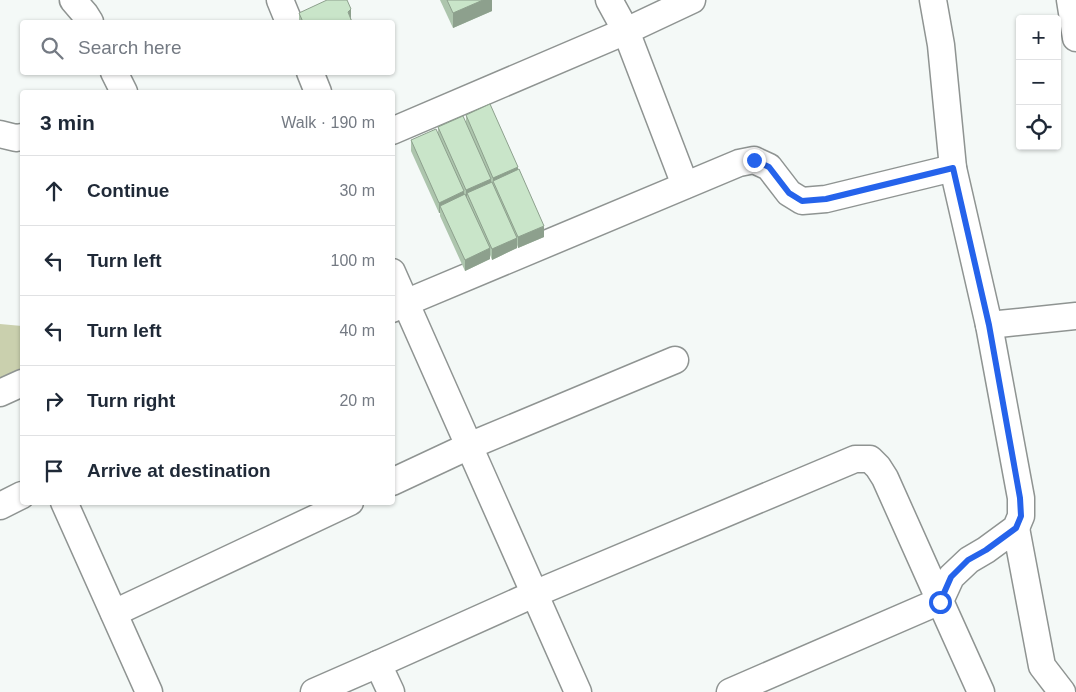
<!DOCTYPE html>
<html lang="en">
<head>
<meta charset="utf-8">
<style>
	:root { --surface:#fff; --page:#f2f2f3; --text:#1f2937; --muted:#747a83; --line:#e0e1e3 }
	body { margin:0; font-family:Helvetica,sans-serif; background:var(--page); color:var(--text) }
	.controls { position:absolute; right:15px; top:15px; display:grid; overflow:hidden; border-radius:5px; box-shadow:0 1px 4px #0004 }
	.controls button { width:45px; height:45px; display:grid; place-items:center; padding:0; border:0; border-bottom:1px solid var(--line); background:var(--surface); color:var(--text); font:25px sans-serif }
	.stop { position:absolute; width:15px; height:15px; margin:-11px; border:4px solid #2563eb; border-radius:50%; background:#fff }
	.stop.end { background:#2563eb; border-color:#fff; box-shadow:0 1px 5px #0008 }
	.list { margin:0; padding:0; list-style:none }
	h2 { display:flex; justify-content:space-between; align-items:center; height:65px; margin:0; padding:0 20px; font-size:21px }
	h2 small { font-size:16px; font-weight:400; color:var(--muted) }
	.list li { display:grid; grid-template-columns:32px 1fr auto; gap:15px; align-items:center; box-sizing:border-box; height:70px; padding:0 20px; border-top:1px solid var(--line) }
	.list b { display:block; font-size:19px; white-space:nowrap }
	.list em { font-size:16px; font-style:normal; color:var(--muted) }
	.icon { flex:none; width:28px; height:28px; fill:none; stroke:currentColor; stroke-width:2; stroke-linecap:round; stroke-linejoin:round }
	.map { position:relative; flex:none; width:1076px; height:692px; overflow:hidden }
	.search { position:absolute; background:var(--surface); box-shadow:0 1px 4px #0004; left:20px; top:20px; width:375px; height:55px; display:flex; align-items:center; gap:12px; box-sizing:border-box; padding:0 18px; border-radius:5px; color:var(--muted); font-size:19px }
	.panel { position:absolute; background:var(--surface); box-shadow:0 1px 4px #0004; left:20px; top:90px; width:375px; height:415px; border-radius:5px }
	.map>svg:first-child { display:block }
	.green { fill:#cad0ae }
	.lines { fill:none; stroke-linecap:round; stroke-linejoin:round }
	.street-casing { stroke:#8f9492; stroke-width:29 }
	.street { stroke:#fff; stroke-width:26 }
	.wall { fill:#adc5ad }
	.shaded-wall { fill:#8da08d }
	.building { fill:#c9e5c9; stroke:#8da08d }
	.route { stroke:#2563eb; stroke-width:6 }
</style>
</head>
<body>
<div class="map">
<svg width="1076" height="692" viewBox="0 0 1076 692">
	<rect width="100%" height="100%" fill="#f4f9f7"/>
	<!-- green -->
	<path class="green" d="M 0,324 L 22,326 L 22,368 L 0,378 Z"/>
	<g class="lines">
		<defs>
			<g id="street">
				<path d="M 73,0 L 85,14 L 90,22"/>
				<path d="M 280,0 L 289,22"/>
				<path d="M 609,0 L 626,31 L 685,185"/>
				<path d="M 933,0 L 941,45 L 953,168 L 989,325 L 1021,498 L 1021,516 L 1016,528 L 986,550 L 969,560 L 951,577 L 940,601"/>
				<path d="M 1070,0 L 1076,38"/>
				<path d="M 114,72 L 124,92"/>
				<path d="M 310,72 L 318,92"/>
				<path d="M 392,131 L 626,31 L 692,0"/>
				<path d="M 0,134 L 16,138 L 22,137"/>
				<path d="M 392,272 L 578,692"/>
				<path d="M 392,309 L 405,303 L 739,163 L 754,160 L 769,167 L 789,193 L 802,201 L 826,199 L 953,168"/>
				<path d="M 989,325 L 1076,316"/>
				<path d="M 0,393 L 22,383"/>
				<path d="M 392,482 L 469,446 L 675,360"/>
				<path d="M 64,502 L 149,692"/>
				<path d="M 0,506 L 22,495"/>
				<path d="M 1016,528 L 1042,666 L 1062,692"/>
				<path d="M 114,613 L 350,502"/>
				<path d="M 378,664 L 391,692"/>
				<path d="M 314,692 L 378,664 L 534,594 L 855,459 L 870,459 L 878,467 L 885,478 L 940,601"/>
				<path d="M 730,692 L 940,601 L 981,692"/>
			</g>
		</defs>
		<!-- street casing -->
		<use href="#street" class="street-casing"/>
		<!-- street -->
		<use href="#street" class="street"/>
	</g>
	<!-- wall -->
	<g class="wall">
		<path d="M 440,0 L 492,0 L 492,11 L 453,28 Z"/>
		<path d="M 299,13 L 351,19 L 352,22 L 299,22 Z"/>
		<path d="M 466,115 L 518,170 L 544,237 L 518,248 L 517,245 L 517,248 L 492,260 L 490,255 L 490,259 L 465,271 L 440,216 L 440,213 L 439,213 L 411,151 L 411,140 L 438,134 L 438,127 L 466,122 Z"/>
	</g>
	<!-- shaded-wall -->
	<g class="shaded-wall">
		<path d="M 483,0 L 492,0 L 492,11 L 453,28 L 453,13 Z"/>
		<path d="M 351,9 L 351,20 L 348,12 Z"/>
		<path d="M 518,167 L 518,178 L 493,181 L 493,178 Z"/>
		<path d="M 491,179 L 491,190 L 467,193 L 467,201 L 466,201 L 466,190 Z"/>
		<path d="M 464,191 L 464,201 L 440,206 L 440,213 L 439,213 L 439,203 Z"/>
		<path d="M 544,226 L 544,237 L 518,248 L 518,237 Z"/>
		<path d="M 517,238 L 517,248 L 492,260 L 492,249 Z"/>
		<path d="M 490,248 L 490,259 L 465,271 L 465,260 Z"/>
	</g>
	<!-- building -->
	<g class="building">
		<path d="M 327,0 L 347,0 L 351,9 L 348,12 L 352,22 L 303,22 L 299,13 Z"/>
		<path d="M 447,0 L 483,0 L 453,13 Z"/>
		<path d="M 490,104 L 518,167 L 493,178 L 466,115 Z"/>
		<path d="M 463,116 L 491,179 L 466,190 L 438,127 Z"/>
		<path d="M 436,129 L 464,191 L 439,203 L 411,140 Z"/>
		<path d="M 519,169 L 544,226 L 518,237 L 493,181 Z"/>
		<path d="M 492,182 L 517,238 L 492,249 L 467,193 Z"/>
		<path d="M 465,194 L 490,248 L 465,260 L 440,206 Z"/>
	</g>
	<g class="lines">
		<!-- route -->
		<path class="route" d="M 754,160 L 769,167 L 789,193 L 802,201 L 826,199 L 953,168 L 989,325 L 1020,498 L 1021,516 L 1016,528 L 986,550 L 968,560 L 951,577 L 940,602"/>
	</g>
</svg>
<div class="controls">
<button>+</button>
<button>−</button>
<button><svg class="icon" aria-label="locate" viewBox="0 0 24 24"><circle cx="12" cy="12" r="6"/><path d="M12 2v4M12 18v4M2 12h4M18 12h4"/></svg></button>
</div>
<div class="stop" style="left:940px;top:602px"></div>
<div class="stop end" style="left:754px;top:160px"></div>
<div class="search"><svg class="icon" aria-label="search" viewBox="0 0 24 24"><circle cx="10" cy="10" r="6"/><path d="M15 15l6 6"/></svg>Search here</div>
<section class="panel">
<h2>3 min<small>Walk · 190 m</small></h2>
<ul class="list">
<li><svg class="icon" aria-label="ahead" viewBox="0 0 24 24"><path d="M12 20V5M6 11l6-6 6 6"/></svg><div><b>Continue</b></div><em>30 m</em></li>
<li><svg class="icon" aria-label="left" viewBox="0 0 24 24"><path d="M17 20v-9H6M10 6l-5 5 5 5"/></svg><div><b>Turn left</b></div><em>100 m</em></li>
<li><svg class="icon" aria-label="left" viewBox="0 0 24 24"><path d="M17 20v-9H6M10 6l-5 5 5 5"/></svg><div><b>Turn left</b></div><em>40 m</em></li>
<li><svg class="icon" aria-label="right" viewBox="0 0 24 24"><path d="M7 20v-9h11M14 6l5 5-5 5"/></svg><div><b>Turn right</b></div><em>20 m</em></li>
<li><svg class="icon" aria-label="arrive" viewBox="0 0 24 24"><path d="M6 21V4h12l-3 4 3 4H6"/></svg><div><b>Arrive at destination</b></div></li>
</ul>
</section>
</div>
</body>
</html>
